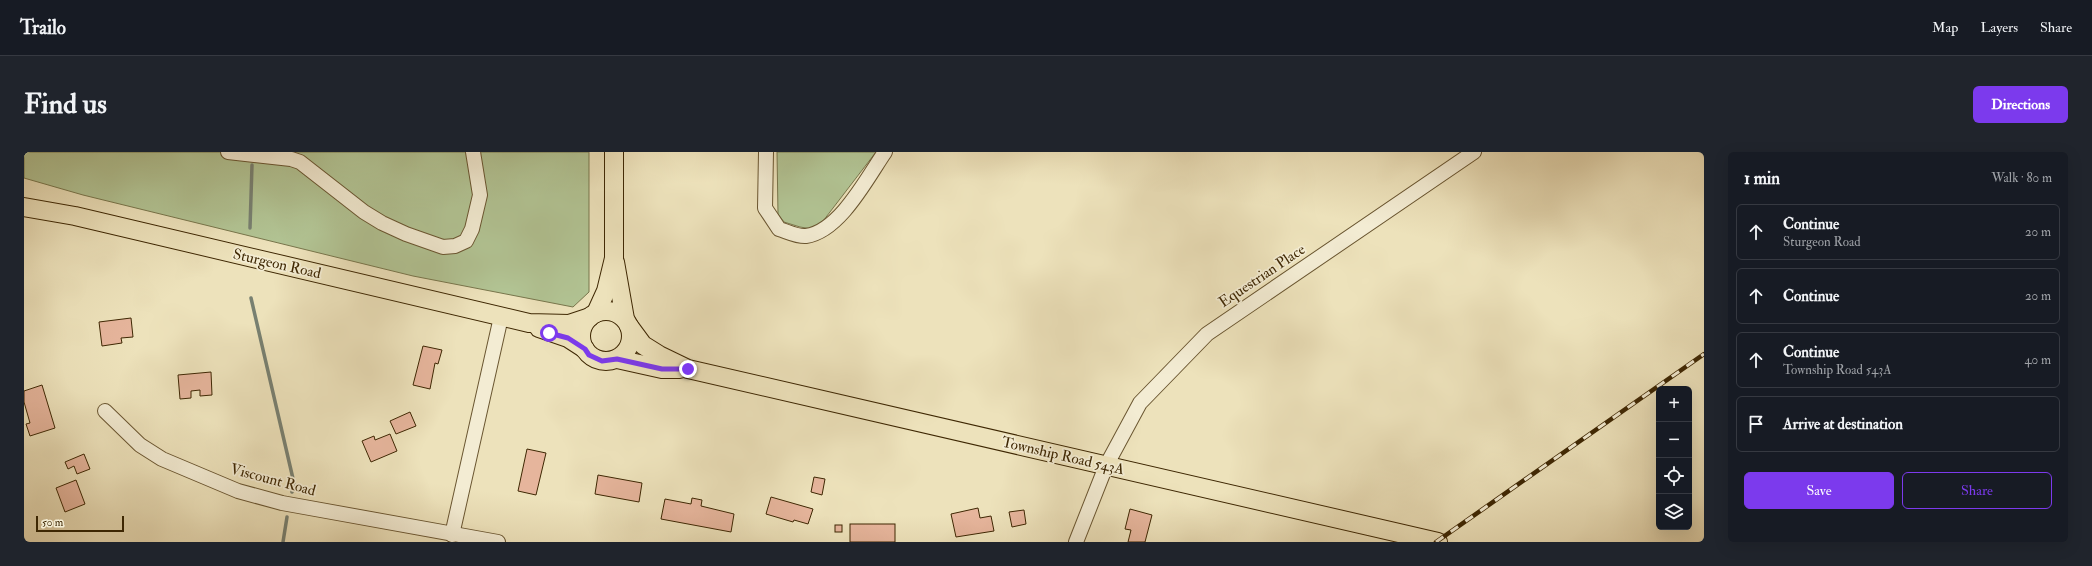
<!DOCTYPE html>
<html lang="en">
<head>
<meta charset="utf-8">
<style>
	:root { --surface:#171b24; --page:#20242c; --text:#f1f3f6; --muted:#9ea1a6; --line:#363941; --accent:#7c3aed }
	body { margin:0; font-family:"IM FELL Double Pica",serif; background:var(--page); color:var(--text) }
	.controls { position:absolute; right:12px; bottom:12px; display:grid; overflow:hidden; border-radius:6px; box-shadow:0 4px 16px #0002 }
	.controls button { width:36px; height:36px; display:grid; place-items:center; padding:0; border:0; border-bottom:1px solid var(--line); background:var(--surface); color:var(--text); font:20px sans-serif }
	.scale { position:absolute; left:12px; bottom:10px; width:88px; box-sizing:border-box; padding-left:4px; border:2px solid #3e2703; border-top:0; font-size:11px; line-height:14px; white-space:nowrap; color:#3e2703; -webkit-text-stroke:3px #f3ecd3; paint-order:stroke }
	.stop { position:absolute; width:12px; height:12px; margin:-9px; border:3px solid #7c3aed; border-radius:50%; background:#fff }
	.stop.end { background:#7c3aed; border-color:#fff; box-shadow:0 1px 4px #0008 }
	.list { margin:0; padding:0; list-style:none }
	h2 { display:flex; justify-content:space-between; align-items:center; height:52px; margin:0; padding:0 16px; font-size:17px }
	h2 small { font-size:13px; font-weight:400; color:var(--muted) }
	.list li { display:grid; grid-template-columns:26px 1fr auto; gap:12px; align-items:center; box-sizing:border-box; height:56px; margin:0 8px 8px; padding:0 8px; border:1px solid var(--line); border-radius:6px }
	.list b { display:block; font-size:15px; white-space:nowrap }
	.list p { margin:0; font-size:13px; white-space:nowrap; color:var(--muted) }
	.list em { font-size:13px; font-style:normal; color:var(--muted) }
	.actions { display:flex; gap:8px; padding:12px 16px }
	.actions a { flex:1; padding:9px 0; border:1px solid var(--accent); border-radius:6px; text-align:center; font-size:14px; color:var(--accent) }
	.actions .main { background:var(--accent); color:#fff }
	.icon { flex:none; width:22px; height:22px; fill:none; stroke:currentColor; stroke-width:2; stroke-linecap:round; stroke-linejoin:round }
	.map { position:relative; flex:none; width:1680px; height:390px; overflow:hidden; border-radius:6px }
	header { display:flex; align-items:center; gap:24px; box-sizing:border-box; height:56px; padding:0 20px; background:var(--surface); border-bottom:1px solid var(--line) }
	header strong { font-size:19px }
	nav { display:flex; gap:22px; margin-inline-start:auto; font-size:14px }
	.intro { display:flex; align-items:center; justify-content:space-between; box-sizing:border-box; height:96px; padding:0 24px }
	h1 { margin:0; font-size:28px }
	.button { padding:10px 18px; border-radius:6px; background:var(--accent); color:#fff; font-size:14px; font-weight:700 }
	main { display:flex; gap:24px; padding:0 24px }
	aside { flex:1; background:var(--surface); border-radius:6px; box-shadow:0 4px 16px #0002 }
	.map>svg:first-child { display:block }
	.green { fill:#b2c494; stroke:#78764c }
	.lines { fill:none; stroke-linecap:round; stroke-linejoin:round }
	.stream { stroke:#788071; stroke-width:3.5 }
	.building { fill:#e6b59c; stroke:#3e2703 }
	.minor-casing { stroke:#6a5631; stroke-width:16 }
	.major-casing { stroke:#3e2703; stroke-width:20 }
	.minor { stroke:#f3ecd3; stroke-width:14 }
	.major { stroke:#ede2bb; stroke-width:18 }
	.rail-casing { stroke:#3e2703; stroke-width:4.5 }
	.rail { stroke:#f3ecd3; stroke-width:3; stroke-dasharray:9; stroke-linecap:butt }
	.route { stroke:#7c3aed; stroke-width:5 }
	.labels { text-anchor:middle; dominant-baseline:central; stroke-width:3.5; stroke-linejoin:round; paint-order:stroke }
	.street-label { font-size:15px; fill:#3e2703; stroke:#f3ecd3 }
</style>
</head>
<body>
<header>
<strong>Trailo</strong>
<nav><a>Map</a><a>Layers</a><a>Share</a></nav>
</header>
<div class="intro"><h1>Find us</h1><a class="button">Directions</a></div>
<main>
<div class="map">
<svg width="1680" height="390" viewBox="0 0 1680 390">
	<rect width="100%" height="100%" fill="#ede2bb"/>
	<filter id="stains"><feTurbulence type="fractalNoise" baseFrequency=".005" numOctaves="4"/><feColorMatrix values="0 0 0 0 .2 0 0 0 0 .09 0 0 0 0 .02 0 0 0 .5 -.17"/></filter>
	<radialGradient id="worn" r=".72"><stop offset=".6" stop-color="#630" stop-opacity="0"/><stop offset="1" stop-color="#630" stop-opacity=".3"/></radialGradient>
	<!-- green -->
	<g class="green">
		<path d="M 0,0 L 565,0 L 565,140 L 549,155 L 389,124 L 59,43 L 0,26 Z"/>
		<path d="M 753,0 L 852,0 L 796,73 L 788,77 L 776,75 L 760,70 L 754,62 Z"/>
	</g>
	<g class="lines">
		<!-- stream -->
		<g class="stream">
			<path d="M 226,76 L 228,13"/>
			<path d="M 227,146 L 270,331 L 268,340"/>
			<path d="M 259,390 L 263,365"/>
		</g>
	</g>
	<!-- building -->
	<g class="building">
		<path d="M 107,166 L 109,185 L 97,186 L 98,191 L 78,194 L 75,170 Z"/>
		<path d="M 399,194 L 418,198 L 414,212 L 411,211 L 406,237 L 389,233 Z"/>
		<path d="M 187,220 L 188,243 L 176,244 L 176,238 L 167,239 L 167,246 L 156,247 L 154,223 Z"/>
		<path d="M 18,233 L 31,276 L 6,284 L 2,272 L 6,271 L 0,250 L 0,239 Z"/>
		<path d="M 386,260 L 392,274 L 372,282 L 366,269 Z"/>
		<path d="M 366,282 L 373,299 L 347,310 L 338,289 L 350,284 L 351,288 Z"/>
		<path d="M 503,297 L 522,301 L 512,343 L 494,339 Z"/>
		<path d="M 60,302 L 66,317 L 53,322 L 50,314 L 44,317 L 41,310 Z"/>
		<path d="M 574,323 L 618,331 L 615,350 L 571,342 Z"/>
		<path d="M 790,325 L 801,327 L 798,343 L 787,340 Z"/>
		<path d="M 52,328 L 61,352 L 41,360 L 32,336 Z"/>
		<path d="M 747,345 L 789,357 L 784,372 L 770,368 L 769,370 L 742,362 Z"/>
		<path d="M 668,346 L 678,348 L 677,354 L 710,362 L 707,380 L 637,367 L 641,347 L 667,352 Z"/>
		<path d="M 954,356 L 956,366 L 967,364 L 970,379 L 932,385 L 927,362 Z"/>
		<path d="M 1106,357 L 1128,363 L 1121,390 L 1104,390 L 1107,378 L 1101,377 Z"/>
		<path d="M 1000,358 L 1002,372 L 988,375 L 985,360 Z"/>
		<rect x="826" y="372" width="45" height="18"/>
		<rect x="811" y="373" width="7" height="7"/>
	</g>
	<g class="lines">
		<defs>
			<g id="minor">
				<path d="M 204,0 L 267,7 L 276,10 L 340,60 L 358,71 L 382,82 L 419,95 L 431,94 L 442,89 L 448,77 L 456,43 L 449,0"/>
				<path d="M 742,0 L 741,56 L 755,77 C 762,79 774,85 782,84 C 816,79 843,26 861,0"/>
				<path d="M 81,259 L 116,293 L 138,307 L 214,339 L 258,351 L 474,390"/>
				<path d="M 428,383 L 477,165"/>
				<path d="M 1052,390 L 1082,314 L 1116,251 L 1183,182 L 1450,0"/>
			</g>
			<g id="major">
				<path d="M 0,55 L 51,64 L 505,171 L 545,172 L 566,165"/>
				<path d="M 591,110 L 601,167"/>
				<circle cx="582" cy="184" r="25"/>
				<path d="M 572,161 L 582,139 L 590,106 L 590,0"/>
				<path d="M 605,174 L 619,193 L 635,203 L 664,217 L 1414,390"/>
				<path d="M 515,176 L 544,186 L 561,197"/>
				<path d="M 593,207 L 638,217 L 656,217"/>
			</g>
		</defs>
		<!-- minor casing -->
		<use href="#minor" class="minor-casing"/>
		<!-- major casing -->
		<use href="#major" class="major-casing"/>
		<!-- minor -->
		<use href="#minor" class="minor"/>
		<!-- major -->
		<use href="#major" class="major"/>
		<defs>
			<path id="rail" d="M 1412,390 L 1680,202"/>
		</defs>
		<!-- rail casing -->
		<use href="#rail" class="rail-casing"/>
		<!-- rail -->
		<use href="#rail" class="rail"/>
	</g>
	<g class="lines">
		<!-- route -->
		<path class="route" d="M 525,181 L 544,186 L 561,197 L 565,203 L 578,209 L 593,207 L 638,217 L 664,217"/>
	</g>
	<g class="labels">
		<!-- street labels -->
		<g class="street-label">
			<text transform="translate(253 112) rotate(13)">Sturgeon Road</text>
			<text transform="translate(1238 124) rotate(-34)">Equestrian Place</text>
			<text transform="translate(1039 304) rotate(13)">Township Road 543A</text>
			<text transform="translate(249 328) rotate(15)">Viscount Road</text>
		</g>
	</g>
	<rect width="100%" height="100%" filter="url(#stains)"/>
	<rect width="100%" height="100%" fill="url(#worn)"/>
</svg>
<div class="controls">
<button>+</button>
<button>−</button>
<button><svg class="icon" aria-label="locate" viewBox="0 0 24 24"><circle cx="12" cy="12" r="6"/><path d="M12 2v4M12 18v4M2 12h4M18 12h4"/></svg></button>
<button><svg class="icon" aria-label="layers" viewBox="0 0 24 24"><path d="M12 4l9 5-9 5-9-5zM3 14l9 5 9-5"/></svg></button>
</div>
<div class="scale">50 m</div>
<div class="stop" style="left:525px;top:181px"></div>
<div class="stop end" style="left:664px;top:217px"></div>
</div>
<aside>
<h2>1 min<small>Walk · 80 m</small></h2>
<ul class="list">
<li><svg class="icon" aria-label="ahead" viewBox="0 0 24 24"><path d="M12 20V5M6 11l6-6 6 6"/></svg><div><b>Continue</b><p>Sturgeon Road</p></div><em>20 m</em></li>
<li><svg class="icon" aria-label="ahead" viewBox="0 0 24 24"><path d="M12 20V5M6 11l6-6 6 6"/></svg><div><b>Continue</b></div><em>20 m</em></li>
<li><svg class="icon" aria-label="ahead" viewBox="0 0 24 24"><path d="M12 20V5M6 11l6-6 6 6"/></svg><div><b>Continue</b><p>Township Road 543A</p></div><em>40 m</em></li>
<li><svg class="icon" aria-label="arrive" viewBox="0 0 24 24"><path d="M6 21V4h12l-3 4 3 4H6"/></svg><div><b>Arrive at destination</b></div></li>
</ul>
<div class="actions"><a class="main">Save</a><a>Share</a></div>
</aside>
</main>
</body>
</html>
